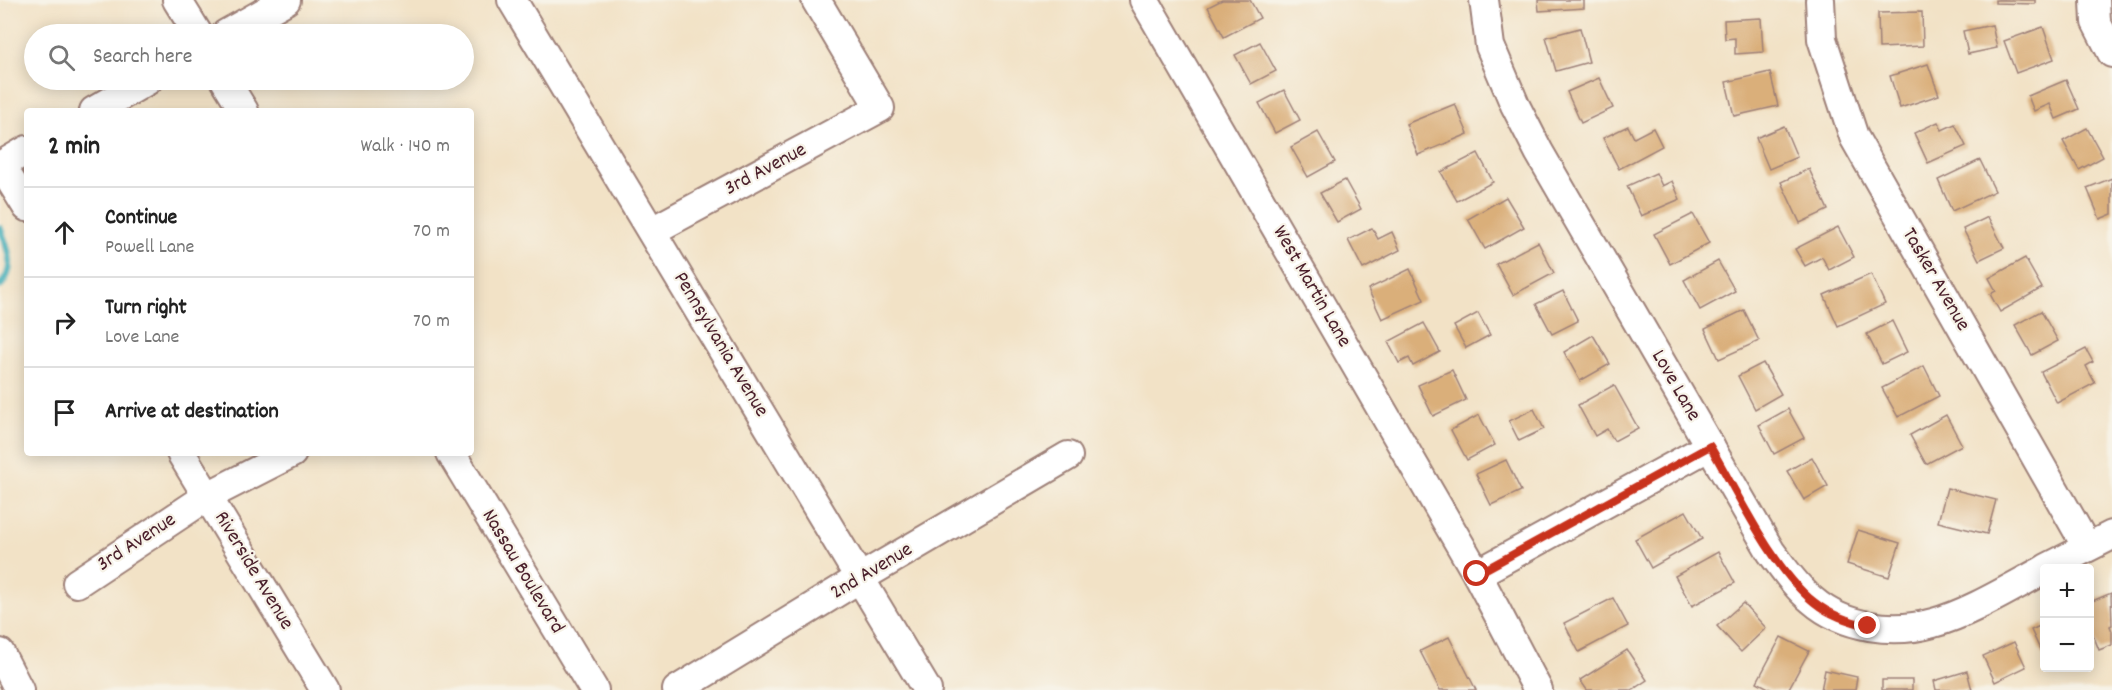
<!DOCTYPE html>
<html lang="en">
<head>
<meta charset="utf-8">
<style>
	:root { --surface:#fff; --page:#f2f2f2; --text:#222; --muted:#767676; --line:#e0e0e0 }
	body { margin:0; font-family:Dekko,sans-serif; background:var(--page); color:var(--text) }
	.controls { position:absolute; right:18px; bottom:18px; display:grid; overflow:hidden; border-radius:6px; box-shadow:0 3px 15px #0003 }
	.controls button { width:54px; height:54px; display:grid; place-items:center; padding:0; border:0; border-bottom:2px solid var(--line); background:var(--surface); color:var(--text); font:30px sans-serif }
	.stop { position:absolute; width:18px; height:18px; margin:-14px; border:4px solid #c8321e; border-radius:50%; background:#fff }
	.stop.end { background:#c8321e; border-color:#fff; box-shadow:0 2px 6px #0008 }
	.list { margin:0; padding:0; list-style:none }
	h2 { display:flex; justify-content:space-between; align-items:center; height:78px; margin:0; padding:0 24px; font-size:26px }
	h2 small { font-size:20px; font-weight:400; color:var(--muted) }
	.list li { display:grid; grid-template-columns:39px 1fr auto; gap:18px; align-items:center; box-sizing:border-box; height:90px; padding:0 24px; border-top:2px solid var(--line) }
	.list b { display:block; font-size:22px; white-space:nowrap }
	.list p { margin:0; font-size:20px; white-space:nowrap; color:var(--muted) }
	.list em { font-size:20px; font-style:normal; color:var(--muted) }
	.icon { flex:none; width:33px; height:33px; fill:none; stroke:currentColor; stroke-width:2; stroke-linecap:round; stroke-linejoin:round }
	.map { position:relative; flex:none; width:2112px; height:690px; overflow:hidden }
	.search { position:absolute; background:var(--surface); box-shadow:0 3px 15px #0003; left:24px; top:24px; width:450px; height:66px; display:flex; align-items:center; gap:15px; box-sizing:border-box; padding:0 21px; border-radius:33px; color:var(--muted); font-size:22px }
	.panel { position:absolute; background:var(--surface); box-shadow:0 3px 15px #0003; left:24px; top:108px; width:450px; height:348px; border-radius:6px }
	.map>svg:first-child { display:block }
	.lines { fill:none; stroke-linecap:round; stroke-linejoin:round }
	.stream { stroke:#3bacb7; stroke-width:7 }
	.building { fill:#daaf7a }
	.minor-casing { stroke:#9e8078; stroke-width:32 }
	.minor { stroke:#fff; stroke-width:28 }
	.route { stroke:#c8321e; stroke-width:8 }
	.labels { text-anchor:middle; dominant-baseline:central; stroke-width:4.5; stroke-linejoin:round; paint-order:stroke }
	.street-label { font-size:21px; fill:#4a1f2b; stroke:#f7f3e8 }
</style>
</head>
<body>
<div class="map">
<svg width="2112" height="690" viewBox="0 0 2112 690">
	<rect width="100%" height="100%" fill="#f7f3e8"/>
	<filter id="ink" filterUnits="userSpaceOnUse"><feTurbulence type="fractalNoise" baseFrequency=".0167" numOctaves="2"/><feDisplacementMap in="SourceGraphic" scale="12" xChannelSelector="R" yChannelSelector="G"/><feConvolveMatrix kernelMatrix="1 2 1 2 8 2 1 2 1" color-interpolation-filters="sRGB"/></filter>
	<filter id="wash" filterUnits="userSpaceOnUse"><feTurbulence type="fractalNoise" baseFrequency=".008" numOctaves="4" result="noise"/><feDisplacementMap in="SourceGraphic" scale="24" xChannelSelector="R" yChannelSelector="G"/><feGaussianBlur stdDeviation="1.35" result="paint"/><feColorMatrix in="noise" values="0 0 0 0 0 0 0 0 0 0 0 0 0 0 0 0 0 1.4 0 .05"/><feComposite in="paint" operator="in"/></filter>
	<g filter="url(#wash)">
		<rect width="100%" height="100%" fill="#f2e2c6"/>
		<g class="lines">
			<!-- stream -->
			<path class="stream" d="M 0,228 C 8,249 17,268 0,286"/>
		</g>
		<g id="blocks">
			<!-- building -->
			<g class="building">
				<path d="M 1222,0 L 1250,0 L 1260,18 L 1224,37 L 1208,7 Z"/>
				<path d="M 1538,0 L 1584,0 L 1584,8 L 1539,11 Z"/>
				<path d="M 1995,0 L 2035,0 L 2035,4 L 1995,3 Z"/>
				<path d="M 1922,12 L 1923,46 L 1879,48 L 1878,13 Z"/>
				<path d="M 1761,18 L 1763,52 L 1735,54 L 1735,38 L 1725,39 L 1724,20 Z"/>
				<path d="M 1992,25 L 1997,48 L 1968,54 L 1963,31 Z"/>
				<path d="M 2043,27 L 2054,59 L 2016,73 L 2004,41 Z"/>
				<path d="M 1580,28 L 1589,62 L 1556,71 L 1546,37 Z"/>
				<path d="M 1260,42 L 1276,71 L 1251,84 L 1235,55 Z"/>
				<path d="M 1928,64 L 1939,95 L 1900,108 L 1890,76 Z"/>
				<path d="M 1770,72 L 1778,106 L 1734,116 L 1726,82 Z"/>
				<path d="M 1599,78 L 1613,108 L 1581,123 L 1567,92 Z"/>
				<path d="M 2066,80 L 2079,109 L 2056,119 L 2050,104 L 2034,111 L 2028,96 Z"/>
				<path d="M 1284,90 L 1300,120 L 1275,133 L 1259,103 Z"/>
				<path d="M 1455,104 L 1468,134 L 1418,155 L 1406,124 Z"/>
				<path d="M 1938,122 L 1942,130 L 1955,124 L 1966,146 L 1928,163 L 1914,133 Z"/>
				<path d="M 1628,126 L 1634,138 L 1653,128 L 1662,146 L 1619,169 L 1603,138 Z"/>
				<path d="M 1784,126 L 1797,157 L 1769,169 L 1756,138 Z"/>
				<path d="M 2087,128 L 2103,157 L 2079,170 L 2063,141 Z"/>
				<path d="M 1318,132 L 1335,162 L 1308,177 L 1291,147 Z"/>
				<path d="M 1478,153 L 1493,182 L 1457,201 L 1441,172 Z"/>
				<path d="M 1980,160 L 1995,191 L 1952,211 L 1938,180 Z"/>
				<path d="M 1809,169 L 1828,210 L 1800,223 L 1781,182 Z"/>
				<path d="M 1656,173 L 1662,186 L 1672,181 L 1680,199 L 1641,216 L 1627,186 Z"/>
				<path d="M 2112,178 L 2112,214 L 2100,219 L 2087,188 Z"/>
				<path d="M 1345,180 L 1361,209 L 1337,222 L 1320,193 Z"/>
				<path d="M 1506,197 L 1524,227 L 1485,249 L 1468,219 Z"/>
				<path d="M 1693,214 L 1709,243 L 1670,264 L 1654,234 Z"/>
				<path d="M 1988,217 L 2004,248 L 1979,260 L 1963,229 Z"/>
				<path d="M 1838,227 L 1854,257 L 1829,270 L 1822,257 L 1805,266 L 1795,249 Z"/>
				<path d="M 1372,228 L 1378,239 L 1392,232 L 1400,250 L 1363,269 L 1348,240 Z"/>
				<path d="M 1538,242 L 1554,273 L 1513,295 L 1496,264 Z"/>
				<path d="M 2025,258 L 2042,288 L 2000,312 L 1990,294 L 1996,291 L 1989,278 Z"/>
				<path d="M 1718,261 L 1735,291 L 1700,310 L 1684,280 Z"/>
				<path d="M 1410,269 L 1424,300 L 1382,319 L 1368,289 Z"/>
				<path d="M 1871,274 L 1885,304 L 1838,326 L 1824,295 Z"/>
				<path d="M 1563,291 L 1578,321 L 1552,334 L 1536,304 Z"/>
				<path d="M 1744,310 L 1759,341 L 1719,359 L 1705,329 Z"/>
				<path d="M 2041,311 L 2058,341 L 2032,355 L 2015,325 Z"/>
				<path d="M 1478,313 L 1490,335 L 1466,348 L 1454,326 Z"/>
				<path d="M 1892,321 L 1907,352 L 1882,364 L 1867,334 Z"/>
				<path d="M 1424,323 L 1440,352 L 1413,366 L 1409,358 L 1399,363 L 1388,342 Z"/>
				<path d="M 1593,335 L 1610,364 L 1580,381 L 1564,352 Z"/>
				<path d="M 2086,349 L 2093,362 L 2086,366 L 2095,383 L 2057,403 L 2041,372 Z"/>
				<path d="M 1763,363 L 1781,394 L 1755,409 L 1738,376 Z"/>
				<path d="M 1924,366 L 1939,396 L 1898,417 L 1882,388 Z"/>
				<path d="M 1452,370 L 1466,400 L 1433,416 L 1418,385 Z"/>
				<path d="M 1614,385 L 1638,428 L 1614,441 L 1607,429 L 1595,436 L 1578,405 Z"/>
				<path d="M 1534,409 L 1544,429 L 1519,441 L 1509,421 Z"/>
				<path d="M 1788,409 L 1804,438 L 1774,454 L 1759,425 Z"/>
				<path d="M 1479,415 L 1495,445 L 1467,460 L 1451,430 Z"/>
				<path d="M 1946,415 L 1962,445 L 1926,464 L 1910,435 Z"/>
				<path d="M 1812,457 L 1828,486 L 1804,500 L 1787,471 Z"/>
				<path d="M 1506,460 L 1521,491 L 1491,505 L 1476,474 Z"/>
				<path d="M 1947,488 L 1996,500 L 1987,534 L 1938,522 Z"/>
				<path d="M 1686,511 L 1702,539 L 1651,568 L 1635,539 Z"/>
				<path d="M 1858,530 L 1900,543 L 1889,577 L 1847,564 Z"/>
				<path d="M 1718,552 L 1735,583 L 1692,606 L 1675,576 Z"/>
				<path d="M 2111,593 L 2112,625 L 2110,626 L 2112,631 L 2112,645 L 2099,650 L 2090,627 L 2090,602 Z"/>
				<path d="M 1613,598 L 1628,626 L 1579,652 L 1564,623 Z"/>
				<path d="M 1743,603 L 1766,628 L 1741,652 L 1717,626 Z"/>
				<path d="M 2044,624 L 2044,658 L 2031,630 Z"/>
				<path d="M 1449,637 L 1476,690 L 1440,690 L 1420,651 Z"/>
				<path d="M 1781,637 L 1809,651 L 1788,690 L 1772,690 L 1757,682 Z"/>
				<path d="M 2014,642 L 2026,667 L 1995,682 L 1983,656 Z"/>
				<path d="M 1627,650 L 1647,680 L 1632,690 L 1587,690 L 1580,680 Z"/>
				<path d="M 1825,670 L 1857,677 L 1855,690 L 1821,690 Z"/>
				<path d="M 1967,671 L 1972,690 L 1936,690 L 1934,681 Z"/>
				<rect x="1882" y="680" width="30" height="10"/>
			</g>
		</g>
	</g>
	<g filter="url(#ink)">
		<use href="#blocks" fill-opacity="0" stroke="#9e8078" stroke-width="1.5"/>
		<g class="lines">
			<defs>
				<g id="minor">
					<path d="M 177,0 L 198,34"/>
					<path d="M 512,0 L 927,690"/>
					<path d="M 1144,0 L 1477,574 L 1538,690"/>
					<path d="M 1484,0 L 1490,46 L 1515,105 L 1539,152 L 1771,552 C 1784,569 1796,587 1812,600 C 1844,628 1894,634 1933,623 C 1968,614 2012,587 2044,570"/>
					<path d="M 1820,0 L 1822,39 L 1854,137 L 2087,547"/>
					<path d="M 2095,0 L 2096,22 L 2112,53"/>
					<path d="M 226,34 L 286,0"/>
					<path d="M 225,80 L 244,111"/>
					<path d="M 94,111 L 148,80"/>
					<path d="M 1,165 L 27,207"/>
					<path d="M 0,166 L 27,150"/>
					<path d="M 652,231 L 880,108 L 816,0"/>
					<path d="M 181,453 L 325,690"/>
					<path d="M 451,453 L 594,690"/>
					<path d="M 2047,568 L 2112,535"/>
					<path d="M 1477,574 L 1710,446"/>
					<path d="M 77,583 L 208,496 L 292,453"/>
					<path d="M 0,653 L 19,690"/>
					<path d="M 677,690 L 860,578 L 1068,456"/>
				</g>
			</defs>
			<!-- minor casing -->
			<use href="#minor" class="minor-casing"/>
			<!-- minor -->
			<use href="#minor" class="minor"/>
		</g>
	</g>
	<g class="lines" filter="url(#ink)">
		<!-- route -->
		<path class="route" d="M 1477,574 L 1710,446 C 1737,492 1773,570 1814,602 C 1830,615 1848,621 1868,626"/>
	</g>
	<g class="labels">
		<!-- street labels -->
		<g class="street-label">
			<text transform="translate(766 170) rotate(-28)">3rd Avenue</text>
			<text transform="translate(1935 280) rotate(60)">Tasker Avenue</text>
			<text transform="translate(1311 287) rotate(60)">West Martin Lane</text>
			<text transform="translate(720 345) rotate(59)">Pennsylvania Avenue</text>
			<text transform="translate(1675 386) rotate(60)">Love Lane</text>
			<text transform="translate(137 543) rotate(-33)">3rd Avenue</text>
			<text transform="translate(253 571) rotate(59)">Riverside Avenue</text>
			<text transform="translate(522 572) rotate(59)">Nassau Boulevard</text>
			<text transform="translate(872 572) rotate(-31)">2nd Avenue</text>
		</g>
	</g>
</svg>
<div class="controls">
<button>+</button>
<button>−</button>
</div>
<div class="stop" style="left:1477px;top:574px"></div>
<div class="stop end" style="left:1868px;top:626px"></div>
<div class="search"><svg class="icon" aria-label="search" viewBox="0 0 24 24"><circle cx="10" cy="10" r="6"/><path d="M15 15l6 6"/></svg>Search here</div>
<section class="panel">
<h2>2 min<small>Walk · 140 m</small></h2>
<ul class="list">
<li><svg class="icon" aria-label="ahead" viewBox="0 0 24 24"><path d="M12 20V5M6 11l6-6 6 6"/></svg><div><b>Continue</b><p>Powell Lane</p></div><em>70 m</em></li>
<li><svg class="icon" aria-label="right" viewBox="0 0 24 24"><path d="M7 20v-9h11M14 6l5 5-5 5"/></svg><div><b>Turn right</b><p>Love Lane</p></div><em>70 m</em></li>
<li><svg class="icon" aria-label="arrive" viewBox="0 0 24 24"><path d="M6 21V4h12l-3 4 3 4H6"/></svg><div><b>Arrive at destination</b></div></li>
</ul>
</section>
</div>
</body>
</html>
